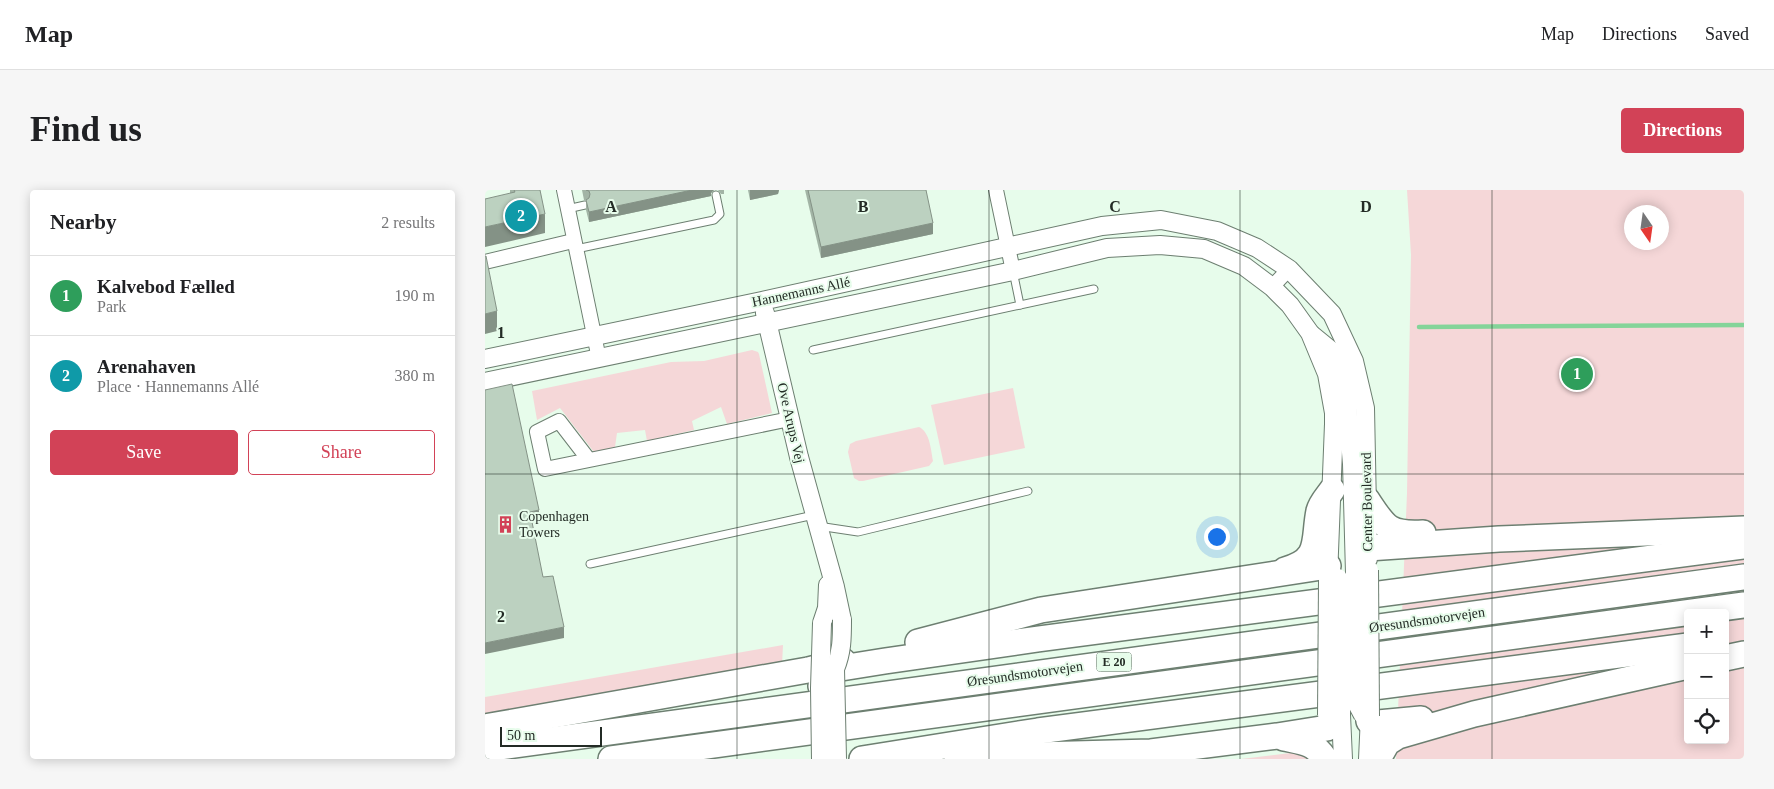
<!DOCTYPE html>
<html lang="en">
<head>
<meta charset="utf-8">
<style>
	:root { --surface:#fff; --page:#f6f6f6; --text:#202124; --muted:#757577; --line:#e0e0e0; --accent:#d24257 }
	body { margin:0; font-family:Georgia,serif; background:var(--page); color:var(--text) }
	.controls { position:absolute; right:15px; bottom:15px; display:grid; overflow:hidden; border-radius:5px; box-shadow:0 2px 12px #0003 }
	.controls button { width:45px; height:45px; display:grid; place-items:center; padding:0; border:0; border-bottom:1px solid var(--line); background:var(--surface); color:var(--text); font:25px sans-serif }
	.compass { position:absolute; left:1139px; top:15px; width:45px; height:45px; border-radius:50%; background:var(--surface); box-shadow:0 2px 12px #0003; rotate:167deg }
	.scale { position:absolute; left:15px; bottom:12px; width:102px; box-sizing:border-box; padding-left:5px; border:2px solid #232b25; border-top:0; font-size:14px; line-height:18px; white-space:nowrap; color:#232b25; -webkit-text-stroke:4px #e7fceb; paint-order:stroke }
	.you { position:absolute; left:731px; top:346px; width:18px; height:18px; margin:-12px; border:4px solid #fff; border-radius:50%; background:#1a73e8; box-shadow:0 0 0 8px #1a73e833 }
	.badge { display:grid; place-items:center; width:32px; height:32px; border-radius:50%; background:var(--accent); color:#fff; font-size:16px; font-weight:700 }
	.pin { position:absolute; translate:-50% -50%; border:2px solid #fff; box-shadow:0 1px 5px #0006 }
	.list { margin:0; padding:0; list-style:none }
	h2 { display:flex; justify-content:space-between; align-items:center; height:65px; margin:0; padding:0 20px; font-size:21px }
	h2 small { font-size:16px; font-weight:400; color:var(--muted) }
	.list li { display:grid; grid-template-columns:32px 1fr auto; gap:15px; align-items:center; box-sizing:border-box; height:80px; padding:0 20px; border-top:1px solid var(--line) }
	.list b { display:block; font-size:19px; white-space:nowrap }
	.list p { margin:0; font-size:16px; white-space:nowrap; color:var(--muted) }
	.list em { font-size:16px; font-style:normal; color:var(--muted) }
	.actions { display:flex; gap:10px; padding:15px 20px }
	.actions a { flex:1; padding:11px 0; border:1px solid var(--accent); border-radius:5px; text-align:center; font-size:18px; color:var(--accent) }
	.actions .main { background:var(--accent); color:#fff }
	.icon { flex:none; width:28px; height:28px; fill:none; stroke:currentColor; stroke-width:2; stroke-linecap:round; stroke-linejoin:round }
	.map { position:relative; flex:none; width:1259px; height:569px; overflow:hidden; border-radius:5px }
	header { display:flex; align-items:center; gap:30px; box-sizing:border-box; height:70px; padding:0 25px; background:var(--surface); border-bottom:1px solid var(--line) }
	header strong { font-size:24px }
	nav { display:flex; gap:28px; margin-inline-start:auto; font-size:18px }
	.intro { display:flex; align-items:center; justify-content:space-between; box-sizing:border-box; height:120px; padding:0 30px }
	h1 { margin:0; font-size:35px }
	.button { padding:12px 22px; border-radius:5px; background:var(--accent); color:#fff; font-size:18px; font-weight:700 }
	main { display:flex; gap:30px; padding:0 30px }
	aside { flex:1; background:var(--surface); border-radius:5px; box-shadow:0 2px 12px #0003 }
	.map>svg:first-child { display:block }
	.green { fill:#f5d7d8; fill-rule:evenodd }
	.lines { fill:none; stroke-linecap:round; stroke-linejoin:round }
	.stream { stroke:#84d499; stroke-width:4.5 }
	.service-casing { stroke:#6d7f71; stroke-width:9 }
	.minor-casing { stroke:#6d7f71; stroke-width:16 }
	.tertiary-casing { stroke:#6d7f71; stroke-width:20 }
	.motorway-casing { stroke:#6d7f71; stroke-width:28 }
	.service { stroke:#fff; stroke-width:7 }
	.minor { stroke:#fff; stroke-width:14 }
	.tertiary { stroke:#fff; stroke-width:18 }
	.motorway { stroke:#fff; stroke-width:25 }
	.tertiary-bridge-casing { stroke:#6d7f71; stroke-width:20; stroke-linecap:butt }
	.tertiary-bridge { stroke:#fff; stroke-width:18 }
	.wall { fill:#a2b4a5 }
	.shaded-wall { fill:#849286 }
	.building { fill:#bcd1c0; stroke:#849286 }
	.grid { fill:none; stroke:#232b25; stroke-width:1; stroke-opacity:0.55 }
	.labels { text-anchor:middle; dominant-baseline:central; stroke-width:4; stroke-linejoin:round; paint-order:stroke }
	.shield { fill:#e7fceb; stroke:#5e6a60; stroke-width:1 }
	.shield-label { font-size:12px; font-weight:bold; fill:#232b25 }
	.street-label { font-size:14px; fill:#232b25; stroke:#e7fceb }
	.poi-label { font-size:14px; fill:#232b25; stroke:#e7fceb; text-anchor:start }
	.grid-label { font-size:16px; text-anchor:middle; font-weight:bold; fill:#232b25; stroke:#e7fceb; stroke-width:4; stroke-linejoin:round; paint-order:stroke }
</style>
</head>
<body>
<header>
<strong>Map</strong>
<nav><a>Map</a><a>Directions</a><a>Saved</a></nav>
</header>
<div class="intro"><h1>Find us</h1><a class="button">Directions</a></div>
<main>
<aside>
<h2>Nearby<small>2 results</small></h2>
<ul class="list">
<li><span class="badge" style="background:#2e9e5b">1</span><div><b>Kalvebod Fælled</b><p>Park</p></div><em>190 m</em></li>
<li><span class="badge" style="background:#0f9aa8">2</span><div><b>Arenahaven</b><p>Place · Hannemanns Allé</p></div><em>380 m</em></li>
</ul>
<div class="actions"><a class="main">Save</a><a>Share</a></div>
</aside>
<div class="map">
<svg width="1259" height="569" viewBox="0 0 1259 569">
	<rect width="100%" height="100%" fill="#e7fceb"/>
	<!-- green -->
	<g class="green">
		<path d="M 922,0 L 1259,0 L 1259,569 L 911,569 L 922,303 L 926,65 ZM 1146,22 L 1176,22 L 1176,52 L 1146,52 ZM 1203,423 L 1240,423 L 1240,550 L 1203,550 Z"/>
		<path d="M 267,160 L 273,162 L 274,164 L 287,223 L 242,234 L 236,217 L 207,231 L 209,240 L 162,251 L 160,240 L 132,243 L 130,257 L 109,262 L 75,218 L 52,230 L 47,201 L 186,172 L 219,171 Z"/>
		<path d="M 528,198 L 540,258 L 459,275 L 446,215 Z"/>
		<path d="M 434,237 C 445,242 446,260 448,271 L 444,276 L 378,291 L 374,291 L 369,288 L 363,262 L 365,254 L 371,251 Z"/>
		<path d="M 298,455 L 297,475 L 0,526 L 0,507 Z"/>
		<path d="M 814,562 L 822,565 L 823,569 L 756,569 Z"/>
	</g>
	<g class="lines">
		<!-- stream -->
		<path class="stream" d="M 934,137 L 1259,135"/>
		<defs>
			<g id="service">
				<path d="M 82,19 L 100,15"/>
				<path d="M 91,59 L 229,30 L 235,24 L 231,5"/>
				<path d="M 528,81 L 535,115"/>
				<path d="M 328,160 L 609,99"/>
				<path d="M 333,336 L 373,342 L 543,301"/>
				<path d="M 105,374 L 329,325"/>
			</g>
			<g id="minor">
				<path d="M 79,0 L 114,169"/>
				<path d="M 511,0 L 528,81"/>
				<path d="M 0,72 L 88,51"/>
				<path d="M 787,97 L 804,79"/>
				<path d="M 104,270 L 74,231 L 52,242 L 60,279 L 129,265 L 305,229"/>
			</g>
			<g id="tertiary">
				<path d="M 280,123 L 314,267 L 350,397 L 357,430"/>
				<path d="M 827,145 L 849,163 L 861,204 L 867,274 L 870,383"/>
				<path d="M 0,169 L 277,111 L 617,36 L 676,30 L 732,41 L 772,58 L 804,79 L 847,124 L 869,171 L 880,218 L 883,369"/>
				<path d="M 0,192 L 528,81 L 622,58 L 675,55 L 719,59 L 759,76 L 787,97 L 805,115 L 825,143 L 842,184 L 849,223 L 849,234 L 843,387"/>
				<path d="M 337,433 L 342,418 L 343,395"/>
				<path d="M 856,525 L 858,569"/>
				<path d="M 883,569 L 885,526"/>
			</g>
			<g id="motorway">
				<path d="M 882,310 C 900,337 903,345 938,343"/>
				<path d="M 883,358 L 1014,349 L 1259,339"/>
				<path d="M 800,380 C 837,370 828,350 834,321 C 836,313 843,306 847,300"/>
				<path d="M 433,452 L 556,420 L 843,376"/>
				<path d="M 1240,468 L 1259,464"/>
				<path d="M 336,496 L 341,487 L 350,479 L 400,471 L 553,449 L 1259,356"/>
				<path d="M 884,531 L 893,533 L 936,529"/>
				<path d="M 0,537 L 323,480 L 358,471"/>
				<path d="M 799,548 C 818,552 829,552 840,569"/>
				<path d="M 0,559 L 1259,387"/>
				<path d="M 472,567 L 666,562 L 792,546 L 842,538"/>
				<path d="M 126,569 L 1259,415"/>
				<path d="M 377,569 L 553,541 L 1203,456"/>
				<path d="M 893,569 L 902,553 L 913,546 L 989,524 L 1203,476"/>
			</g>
		</defs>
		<!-- service casing -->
		<use href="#service" class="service-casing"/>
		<!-- minor casing -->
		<use href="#minor" class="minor-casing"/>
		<!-- tertiary casing -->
		<use href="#tertiary" class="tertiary-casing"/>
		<!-- motorway casing -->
		<use href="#motorway" class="motorway-casing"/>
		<!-- service -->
		<use href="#service" class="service"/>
		<!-- minor -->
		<use href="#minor" class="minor"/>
		<!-- tertiary -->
		<use href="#tertiary" class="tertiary"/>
		<!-- motorway -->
		<use href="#motorway" class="motorway"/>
		<defs>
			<g id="tertiary-bridge">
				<path d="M 884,380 L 885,526"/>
				<path d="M 870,383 L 870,510 L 878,525"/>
				<path d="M 853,388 L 856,396 L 856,525"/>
				<path d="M 842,525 L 843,390"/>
				<path d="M 336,569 L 335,498 L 337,433"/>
				<path d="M 352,569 L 350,479 C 357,462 357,448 357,430"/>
			</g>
		</defs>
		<!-- tertiary-bridge casing -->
		<use href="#tertiary-bridge" class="tertiary-bridge-casing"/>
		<!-- tertiary-bridge -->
		<use href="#tertiary-bridge" class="tertiary-bridge"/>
	</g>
	<!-- wall -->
	<g class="wall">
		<path d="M 25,0 L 55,0 L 60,43 L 25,3 Z"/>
		<path d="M 97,0 L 229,0 L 226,3 L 226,6 L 104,32 L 101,20 L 101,10 L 99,10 Z"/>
		<path d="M 230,0 L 239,0 L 239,4 L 236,4 L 233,0 Z"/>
		<path d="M 263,0 L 294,0 L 293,4 L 265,10 Z"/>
		<path d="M 320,0 L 441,0 L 448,44 L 336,68 Z"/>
	</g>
	<!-- shaded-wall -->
	<g class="shaded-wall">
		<path d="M 207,0 L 229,0 L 226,3 L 226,6 L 104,32 L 104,22 Z"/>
		<path d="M 265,0 L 294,0 L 293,4 L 265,10 Z"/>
		<path d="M 60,24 L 60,43 L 0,57 L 0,37 Z"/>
		<path d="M 448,33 L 448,44 L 336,68 L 336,57 Z"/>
		<path d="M 12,121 L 12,141 L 0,144 L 0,124 Z"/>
		<path d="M 54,320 L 54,331 L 45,333 L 45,322 Z"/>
		<path d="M 79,437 L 79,448 L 0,464 L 0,453 Z"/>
	</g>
	<!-- building -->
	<g class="building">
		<path d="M 29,0 L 55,0 L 60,24 L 0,37 L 0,9 L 30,2 Z"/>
		<path d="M 101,0 L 207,0 L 104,22 L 101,10 L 104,8 L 105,4 L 104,1 Z"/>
		<path d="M 323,0 L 441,0 L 448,33 L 336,57 Z"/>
		<path d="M 0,66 L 1,66 L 12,121 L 0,124 Z"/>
		<path d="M 27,194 L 54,320 L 45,322 L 58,387 L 68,386 L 79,437 L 0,453 L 0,200 Z"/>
	</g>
	<!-- grid -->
	<path class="grid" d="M 252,0 L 252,569M 504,0 L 504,569M 755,0 L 755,569M 1007,0 L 1007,569M 0,284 L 1259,284"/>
	<!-- icons -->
	<defs>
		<symbol id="building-bare" viewBox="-9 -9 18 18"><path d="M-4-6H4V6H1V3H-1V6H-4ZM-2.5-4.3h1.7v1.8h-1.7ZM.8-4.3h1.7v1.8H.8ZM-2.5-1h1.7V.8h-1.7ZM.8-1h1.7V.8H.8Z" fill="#d24257" stroke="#e7fceb" stroke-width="2.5" paint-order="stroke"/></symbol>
	</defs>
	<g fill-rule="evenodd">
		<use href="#building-bare" x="8" y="322" width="25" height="25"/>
	</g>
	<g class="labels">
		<!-- shield labels -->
		<rect class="shield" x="611.5" y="462.5" width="35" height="19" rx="4"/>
		<g class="shield-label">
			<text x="629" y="472">E 20</text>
		</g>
		<!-- street labels -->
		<g class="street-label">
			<text transform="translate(316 102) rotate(-12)">Hannemanns Allé</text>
			<text transform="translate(306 233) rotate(77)">Ove Arups Vej</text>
			<text transform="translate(882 312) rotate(-91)">Center Boulevard</text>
			<text transform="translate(942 430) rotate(-8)">Øresundsmotorvejen</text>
			<text transform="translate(540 484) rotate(-8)">Øresundsmotorvejen</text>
		</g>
		<!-- poi labels -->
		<g class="poi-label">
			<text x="34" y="326">Copenhagen<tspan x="34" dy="16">Towers</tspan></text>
		</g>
	</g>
	<g class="grid-label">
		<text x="126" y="22">A</text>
		<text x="378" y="22">B</text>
		<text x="630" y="22">C</text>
		<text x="881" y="22">D</text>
		<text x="16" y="148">1</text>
		<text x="16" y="432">2</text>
	</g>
</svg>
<div class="controls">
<button>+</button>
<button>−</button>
<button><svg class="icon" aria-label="locate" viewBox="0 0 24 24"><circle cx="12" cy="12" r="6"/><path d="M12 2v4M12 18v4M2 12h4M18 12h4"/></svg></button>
</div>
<svg class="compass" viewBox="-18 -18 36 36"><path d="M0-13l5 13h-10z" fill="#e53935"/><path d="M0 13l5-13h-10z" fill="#757577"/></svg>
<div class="scale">50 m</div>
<div class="you"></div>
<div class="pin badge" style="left:1092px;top:184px;background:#2e9e5b">1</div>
<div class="pin badge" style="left:36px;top:26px;background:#0f9aa8">2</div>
</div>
</main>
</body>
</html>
